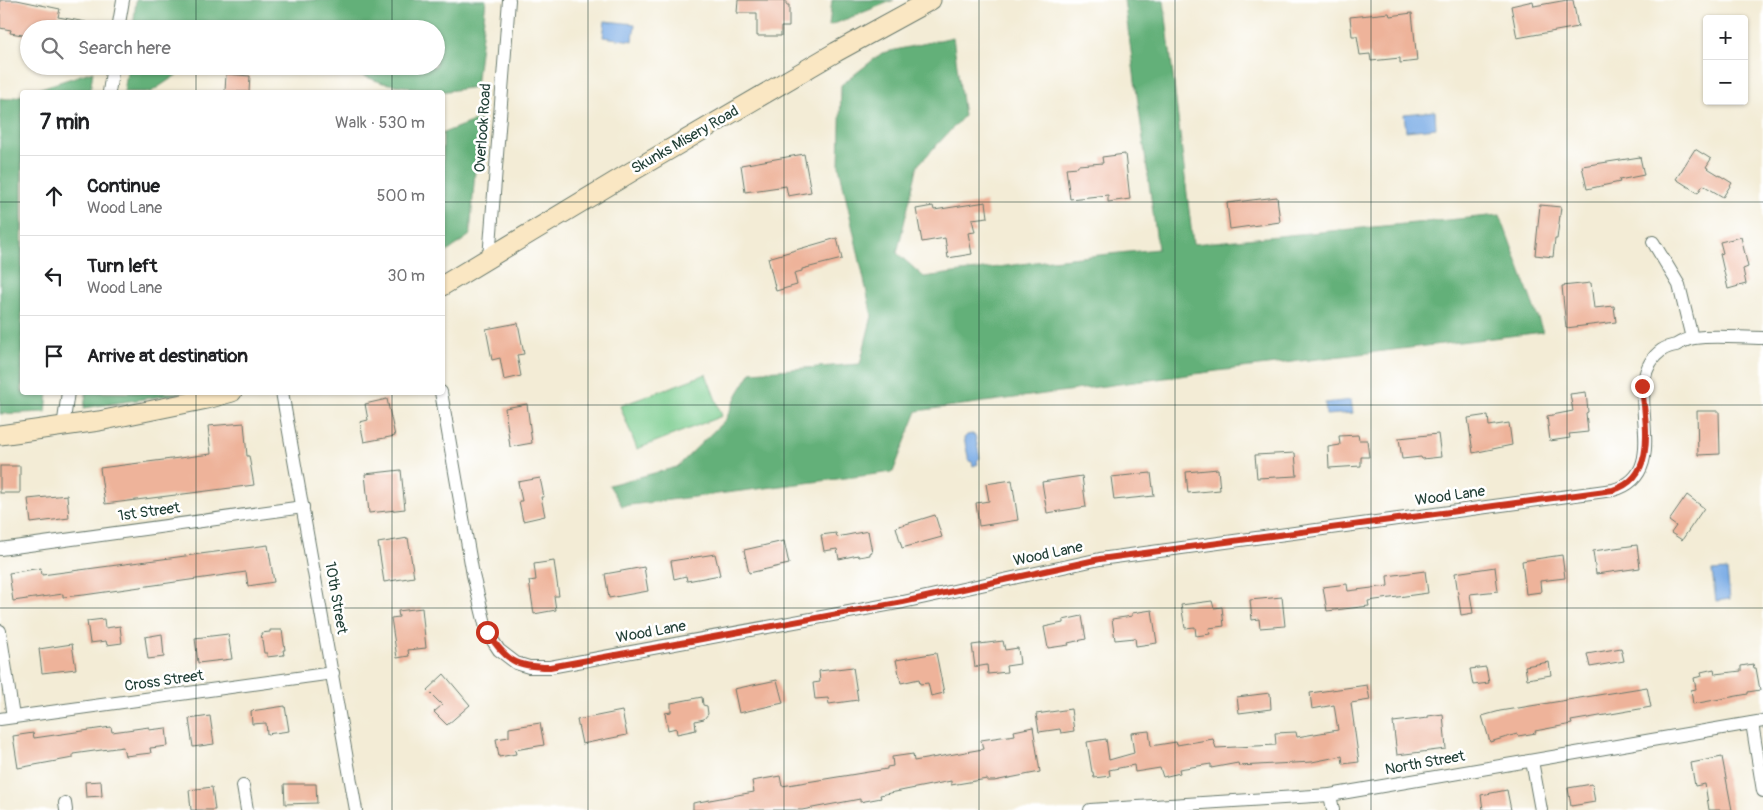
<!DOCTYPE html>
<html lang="en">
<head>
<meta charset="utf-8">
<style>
	:root { --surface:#fff; --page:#f2f2f2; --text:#202124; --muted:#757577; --line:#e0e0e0 }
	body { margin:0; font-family:Pangolin,sans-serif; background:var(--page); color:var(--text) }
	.controls { position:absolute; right:15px; top:15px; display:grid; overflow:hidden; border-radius:5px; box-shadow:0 1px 4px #0004 }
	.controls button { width:45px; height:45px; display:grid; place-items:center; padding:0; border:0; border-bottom:1px solid var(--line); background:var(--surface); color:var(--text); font:25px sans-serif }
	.stop { position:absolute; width:15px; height:15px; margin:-11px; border:4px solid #c8321e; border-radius:50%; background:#fff }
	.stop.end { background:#c8321e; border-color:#fff; box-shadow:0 1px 5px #0008 }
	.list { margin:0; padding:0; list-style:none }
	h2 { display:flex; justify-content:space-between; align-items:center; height:65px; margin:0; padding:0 20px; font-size:21px }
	h2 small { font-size:16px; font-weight:400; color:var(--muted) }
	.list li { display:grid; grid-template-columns:32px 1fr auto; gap:15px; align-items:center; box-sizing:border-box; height:80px; padding:0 20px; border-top:1px solid var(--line) }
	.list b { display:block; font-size:19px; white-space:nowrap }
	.list p { margin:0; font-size:16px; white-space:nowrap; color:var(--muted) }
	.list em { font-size:16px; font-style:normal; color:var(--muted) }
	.icon { flex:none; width:28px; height:28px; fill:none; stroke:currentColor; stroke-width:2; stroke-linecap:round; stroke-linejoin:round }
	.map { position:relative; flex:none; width:1763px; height:810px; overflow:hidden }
	.search { position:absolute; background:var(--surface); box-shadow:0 1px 4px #0004; left:20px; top:20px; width:425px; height:55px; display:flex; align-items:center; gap:12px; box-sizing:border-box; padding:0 18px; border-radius:28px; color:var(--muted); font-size:19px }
	.panel { position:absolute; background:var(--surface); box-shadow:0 1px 4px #0004; left:20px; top:90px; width:425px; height:305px; border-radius:5px }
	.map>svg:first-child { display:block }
	.green { fill:#7acc8e; stroke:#4c8461 }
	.forest { fill:#63b079; stroke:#417656 }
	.water { fill:#79abe5; stroke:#4c748c }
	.building { fill:#eeb39a }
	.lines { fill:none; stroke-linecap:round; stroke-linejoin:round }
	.street-casing { stroke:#697a6d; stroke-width:14 }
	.secondary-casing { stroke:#697a6d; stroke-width:21 }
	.street { stroke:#fff; stroke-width:12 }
	.secondary { stroke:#fae7c3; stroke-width:19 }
	.route { stroke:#c8321e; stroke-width:6 }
	.grid { fill:none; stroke:#1f3d34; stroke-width:1; stroke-opacity:0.55 }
	.labels { text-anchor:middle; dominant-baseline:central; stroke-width:5; stroke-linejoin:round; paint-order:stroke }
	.street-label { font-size:15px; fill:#1f3d34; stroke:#fff }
</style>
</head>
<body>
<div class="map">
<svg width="1763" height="810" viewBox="0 0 1763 810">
	<rect width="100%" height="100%" fill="#fff"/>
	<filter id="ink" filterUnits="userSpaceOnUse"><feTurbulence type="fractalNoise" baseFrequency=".02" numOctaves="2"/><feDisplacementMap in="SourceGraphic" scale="10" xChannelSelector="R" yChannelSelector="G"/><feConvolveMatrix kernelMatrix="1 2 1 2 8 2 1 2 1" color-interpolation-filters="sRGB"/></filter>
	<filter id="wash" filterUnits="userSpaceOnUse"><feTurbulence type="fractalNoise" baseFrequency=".0096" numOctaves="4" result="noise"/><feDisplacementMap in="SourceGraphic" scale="20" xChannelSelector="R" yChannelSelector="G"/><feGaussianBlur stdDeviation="1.12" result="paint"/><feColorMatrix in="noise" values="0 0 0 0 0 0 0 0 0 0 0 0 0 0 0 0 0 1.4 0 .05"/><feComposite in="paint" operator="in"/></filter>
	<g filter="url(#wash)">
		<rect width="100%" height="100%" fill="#f3ecd6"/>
		<!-- green -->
		<path class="green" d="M 706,374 L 722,416 L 637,449 L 620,406 Z"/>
		<!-- forest -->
		<g class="forest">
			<path d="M 136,0 L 486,0 L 476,87 L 440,92 L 383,83 L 336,66 L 436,66 L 436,29 L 133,29 Z"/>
			<path d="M 832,0 L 894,0 L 829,26 Z"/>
			<path d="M 1124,0 L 1164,0 L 1193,244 L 1500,215 L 1543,332 L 1217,371 L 917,411 L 893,472 L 622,506 L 609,485 L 677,467 L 726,419 L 738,393 L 751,372 L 860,364 L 872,316 L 839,166 L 841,85 L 882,53 L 953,37 L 964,116 L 918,165 L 897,253 L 924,277 L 1051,260 L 1158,249 Z"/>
			<path d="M 128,66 L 190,66 L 151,92 L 124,92 Z"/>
			<path d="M 93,71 L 90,92 L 29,92 Z"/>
			<path d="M 22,95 L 22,392 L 48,393 L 46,412 L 0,414 L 0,98 L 8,99 Z"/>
			<path d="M 479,119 L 470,235 L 443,255 L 443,133 Z"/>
			<path d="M 86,393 L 86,392 L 183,393 L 84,408 Z"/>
		</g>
		<!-- water -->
		<g class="water">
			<path d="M 605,21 L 635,24 L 633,41 L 603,37 Z"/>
			<path d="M 1435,111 L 1436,128 L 1406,131 L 1404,114 Z"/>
			<path d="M 1351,400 L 1353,413 L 1326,415 L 1325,403 Z"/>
			<path d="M 972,434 L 975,435 L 980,458 L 977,461 L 978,464 L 973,466 L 972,462 L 969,461 L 964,438 L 967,435 Z"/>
			<path d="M 1727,570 L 1730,599 L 1716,601 L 1712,571 Z"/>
		</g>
		<g id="blocks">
			<!-- building -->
			<g class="building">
				<path d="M 0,0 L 17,0 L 60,9 L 58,17 L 86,22 L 86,29 L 29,29 L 29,36 L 10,33 L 11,30 L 0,28 Z"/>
				<path d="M 738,0 L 786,0 L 786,5 L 789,5 L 789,27 L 781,27 L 781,36 L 757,36 L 757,13 L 737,13 Z"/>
				<path d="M 1567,0 L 1573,0 L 1578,27 L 1517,38 L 1511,6 L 1533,1 L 1534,6 Z"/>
				<path d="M 1389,13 L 1390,16 L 1412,13 L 1417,61 L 1400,63 L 1400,58 L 1371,61 L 1370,54 L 1360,55 L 1357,36 L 1352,36 L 1350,17 Z"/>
				<path d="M 226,74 L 250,76 L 249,92 L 225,92 Z"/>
				<path d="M 1695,149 L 1711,159 L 1706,167 L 1732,183 L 1723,197 L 1703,185 L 1698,193 L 1676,179 Z"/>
				<path d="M 804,154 L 811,192 L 788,196 L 786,186 L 745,192 L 741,165 Z"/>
				<path d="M 1125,154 L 1130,199 L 1108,202 L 1108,195 L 1070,199 L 1066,168 L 1078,167 L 1078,165 L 1103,163 L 1102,157 Z"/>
				<path d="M 1640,157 L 1644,175 L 1619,180 L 1620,182 L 1587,189 L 1582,166 Z"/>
				<path d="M 1277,197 L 1280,222 L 1230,229 L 1227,203 Z"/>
				<path d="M 986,202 L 988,217 L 972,219 L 975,232 L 968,233 L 972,254 L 948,258 L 945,238 L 922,242 L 916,209 L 933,206 L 934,210 Z"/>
				<path d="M 1540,205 L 1561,207 L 1557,239 L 1555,239 L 1553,257 L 1535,255 Z"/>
				<path d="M 1741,237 L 1748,267 L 1743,269 L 1746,284 L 1728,289 L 1720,254 L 1723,253 L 1720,242 Z"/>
				<path d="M 837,238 L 842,259 L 802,269 L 802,271 L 794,273 L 797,285 L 776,291 L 768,258 Z"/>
				<path d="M 1591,283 L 1594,308 L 1614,306 L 1616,322 L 1566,328 L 1562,286 Z"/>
				<path d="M 518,323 L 524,354 L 517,355 L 521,376 L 504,380 L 500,358 L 492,360 L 486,329 Z"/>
				<path d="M 1586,392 L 1588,412 L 1586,413 L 1588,432 L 1569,434 L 1570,438 L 1550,441 L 1547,416 L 1573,411 L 1570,394 Z"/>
				<path d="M 387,399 L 395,436 L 364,442 L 360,422 L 368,420 L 365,404 Z"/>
				<path d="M 527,404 L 532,443 L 510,447 L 505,408 Z"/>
				<path d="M 1697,411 L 1719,411 L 1720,454 L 1698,455 Z"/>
				<path d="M 1488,415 L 1489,426 L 1509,423 L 1512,445 L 1473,453 L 1468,418 Z"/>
				<path d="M 244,423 L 247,456 L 249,456 L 254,485 L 105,504 L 100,468 L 211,454 L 208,426 Z"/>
				<path d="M 1438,434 L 1441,457 L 1422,459 L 1421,457 L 1402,459 L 1399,438 Z"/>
				<path d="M 1358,435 L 1359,440 L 1367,440 L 1369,457 L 1361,457 L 1361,466 L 1329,468 L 1328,447 L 1340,445 L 1339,436 Z"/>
				<path d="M 1295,453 L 1297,476 L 1257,478 L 1255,455 Z"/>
				<rect x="0" y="466" width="20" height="27"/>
				<path d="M 1218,469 L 1220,490 L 1188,493 L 1186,472 Z"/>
				<path d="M 401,470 L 405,509 L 369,513 L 365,474 Z"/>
				<path d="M 1151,473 L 1154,496 L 1114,500 L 1111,477 Z"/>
				<path d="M 1082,476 L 1086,507 L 1047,513 L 1042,482 Z"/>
				<path d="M 540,478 L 544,497 L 541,497 L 545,516 L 523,521 L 519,501 L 522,501 L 518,482 Z"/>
				<path d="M 1012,480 L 1018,520 L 979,526 L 976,503 L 989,501 L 986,484 Z"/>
				<path d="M 67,495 L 69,518 L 31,523 L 28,499 Z"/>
				<path d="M 1687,495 L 1704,508 L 1682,540 L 1671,533 L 1676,526 L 1669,521 Z"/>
				<path d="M 935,515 L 942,537 L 902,548 L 896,527 Z"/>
				<path d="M 868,531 L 872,552 L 870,553 L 870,555 L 859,557 L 858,555 L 839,559 L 837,549 L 824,551 L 821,535 L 836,533 L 837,537 Z"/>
				<path d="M 408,538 L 414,577 L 384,582 L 378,543 Z"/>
				<path d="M 784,541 L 789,564 L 749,573 L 744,550 Z"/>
				<path d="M 268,545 L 274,582 L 248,586 L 246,572 L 84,595 L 63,597 L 63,594 L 13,601 L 9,573 L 41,568 L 42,575 Z"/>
				<path d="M 1637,545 L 1640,568 L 1596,574 L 1593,551 Z"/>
				<path d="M 715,554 L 720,575 L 687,581 L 686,576 L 674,579 L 671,561 Z"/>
				<path d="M 1562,555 L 1565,578 L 1540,581 L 1541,592 L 1526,594 L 1522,561 Z"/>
				<path d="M 554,561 L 559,596 L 554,596 L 556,610 L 534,614 L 529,581 L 536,580 L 534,564 Z"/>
				<path d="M 644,567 L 648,591 L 609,598 L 605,574 Z"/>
				<path d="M 1495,567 L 1498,591 L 1470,594 L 1473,613 L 1461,615 L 1455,573 Z"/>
				<path d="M 1425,571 L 1428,593 L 1368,601 L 1369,606 L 1327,611 L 1323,587 L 1347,584 L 1348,591 L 1388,586 L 1387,576 Z"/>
				<path d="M 1282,597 L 1285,626 L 1260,628 L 1259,619 L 1252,620 L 1250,600 Z"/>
				<path d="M 1212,601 L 1214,608 L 1222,607 L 1224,626 L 1209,628 L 1210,634 L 1196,636 L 1195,627 L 1185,628 L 1181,605 Z"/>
				<path d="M 422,608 L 426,648 L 408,650 L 409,656 L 397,658 L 391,618 L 399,617 L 398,611 Z"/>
				<path d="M 1152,610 L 1157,643 L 1136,646 L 1135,638 L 1115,640 L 1112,619 L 1132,616 L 1132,613 Z"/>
				<path d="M 1082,616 L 1086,639 L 1068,643 L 1069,645 L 1048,648 L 1044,627 L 1063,623 L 1063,620 Z"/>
				<path d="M 104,619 L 105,628 L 120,626 L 122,643 L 107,645 L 106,641 L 90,643 L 87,621 Z"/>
				<path d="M 270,630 L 282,630 L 285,650 L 283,650 L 284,655 L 267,657 L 267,653 L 264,653 L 261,633 L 270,632 Z"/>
				<path d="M 162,634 L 164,657 L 148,659 L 145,637 Z"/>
				<path d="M 228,634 L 232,659 L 198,663 L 195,638 Z"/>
				<path d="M 1003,641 L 1005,650 L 1018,648 L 1020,664 L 1006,666 L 1007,672 L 988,674 L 987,665 L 975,667 L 972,645 Z"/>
				<path d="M 72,644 L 76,669 L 42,673 L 39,649 Z"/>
				<path d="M 1621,648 L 1624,661 L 1590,667 L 1587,654 Z"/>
				<path d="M 936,653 L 944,693 L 931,696 L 928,683 L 920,684 L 919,679 L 901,683 L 896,660 Z"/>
				<path d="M 1549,662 L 1551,675 L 1527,679 L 1525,666 Z"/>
				<path d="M 1753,664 L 1754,668 L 1756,668 L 1760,690 L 1748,692 L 1748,694 L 1693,704 L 1691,690 L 1696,689 L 1694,678 L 1702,676 L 1701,672 L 1714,669 L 1715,674 L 1741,671 L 1741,666 Z"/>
				<path d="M 853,667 L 858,700 L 829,704 L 828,698 L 815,699 L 813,683 L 820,682 L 819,671 Z"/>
				<path d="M 1486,667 L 1489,683 L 1473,685 L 1470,669 Z"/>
				<path d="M 444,674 L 470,705 L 447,725 L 434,712 L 442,705 L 427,690 Z"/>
				<path d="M 777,680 L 783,703 L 739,713 L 734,689 Z"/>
				<path d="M 1367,685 L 1370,700 L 1351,703 L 1359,762 L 1343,764 L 1342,756 L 1312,762 L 1239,766 L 1238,763 L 1211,768 L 1211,764 L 1179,769 L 1180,773 L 1163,777 L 1160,768 L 1135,772 L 1134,765 L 1109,770 L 1110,776 L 1094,778 L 1093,772 L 1092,772 L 1087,742 L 1106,739 L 1109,760 L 1134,753 L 1131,733 L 1149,731 L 1151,746 L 1176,742 L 1177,745 L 1213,739 L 1216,748 L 1276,745 L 1275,733 L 1296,732 L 1297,737 L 1338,730 L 1334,705 L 1312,709 L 1310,693 Z"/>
				<path d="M 1647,687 L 1651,707 L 1571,721 L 1572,724 L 1535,731 L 1536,733 L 1518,736 L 1517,734 L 1490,742 L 1482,716 L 1500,711 Z"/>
				<path d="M 1270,693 L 1271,709 L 1239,713 L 1237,697 Z"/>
				<path d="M 702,697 L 703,705 L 707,706 L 708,714 L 704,719 L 695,721 L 696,730 L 677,734 L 676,728 L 668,730 L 665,713 L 671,712 L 671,703 Z"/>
				<path d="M 285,706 L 289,731 L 267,734 L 266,723 L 252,724 L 251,711 Z"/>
				<path d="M 1071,709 L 1074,731 L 1061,733 L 1060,729 L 1039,732 L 1036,714 Z"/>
				<path d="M 622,711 L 627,735 L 582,744 L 577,720 Z"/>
				<path d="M 1443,714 L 1446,749 L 1397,755 L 1393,722 L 1428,718 L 1428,716 Z"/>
				<path d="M 210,716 L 214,744 L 193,747 L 189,719 Z"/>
				<path d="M 540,723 L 544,745 L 515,750 L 516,754 L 499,757 L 496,739 L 509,737 L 509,728 Z"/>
				<path d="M 111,727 L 112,732 L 149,727 L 149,730 L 166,728 L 168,746 L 150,748 L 151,753 L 125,756 L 123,747 L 73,754 L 73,758 L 18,768 L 13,736 L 33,733 L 34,738 Z"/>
				<path d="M 1033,727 L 1040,772 L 994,781 L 987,781 L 987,779 L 951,785 L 951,781 L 880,795 L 881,798 L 860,802 L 860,799 L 802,810 L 693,810 L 693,803 L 754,792 L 752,781 L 780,776 L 782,786 L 887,769 L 887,767 L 893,766 L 892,757 L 913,754 L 914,761 L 983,749 L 981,740 L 1015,735 L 1014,731 Z"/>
				<path d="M 1722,757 L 1732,810 L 1709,810 L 1705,784 L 1695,786 L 1691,763 Z"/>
				<path d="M 101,781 L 102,796 L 86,797 L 85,782 Z"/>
				<path d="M 284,784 L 316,784 L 317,803 L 285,804 Z"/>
				<path d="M 1592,784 L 1595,802 L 1571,806 L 1568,788 Z"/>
				<path d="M 212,787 L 215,810 L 191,810 L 189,790 Z"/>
				<path d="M 1507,790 L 1511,810 L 1483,810 L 1481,795 Z"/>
			</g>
		</g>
	</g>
	<g filter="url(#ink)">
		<use href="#blocks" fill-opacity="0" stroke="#697a6d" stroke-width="1"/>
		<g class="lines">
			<defs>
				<g id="street">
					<path d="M 118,29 L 123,0"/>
					<path d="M 109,92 L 113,66"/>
					<path d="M 1653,242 L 1679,285 L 1692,338"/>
					<path d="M 489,258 L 509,0"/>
					<path d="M 282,392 L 356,810"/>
					<path d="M 441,392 L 473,575 L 487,632 L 499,650 L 516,663 L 529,667 L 550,667 L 903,602 L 1100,559 L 1613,490 C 1679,472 1615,383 1662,350 C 1665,348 1671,346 1676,345 C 1681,342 1688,339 1694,338 C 1716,335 1740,338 1763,338"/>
					<path d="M 63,427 L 68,392"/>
					<path d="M 0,549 L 303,507"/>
					<path d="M 0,631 L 13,717"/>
					<path d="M 0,719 L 333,673"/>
					<path d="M 1752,723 L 1763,791"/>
					<path d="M 1532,761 L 1541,810"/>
					<path d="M 243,786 L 247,810"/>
					<path d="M 1330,795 L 1333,810"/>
					<path d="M 65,803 L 66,810"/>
					<path d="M 1090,810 L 1330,795 L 1763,721"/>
				</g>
				<g id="secondary">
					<path d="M 442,286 L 631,172 L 836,52 L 931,0"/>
					<path d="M 0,435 L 99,421 L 207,399 L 232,392"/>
				</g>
			</defs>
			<!-- street casing -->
			<use href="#street" class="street-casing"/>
			<!-- secondary casing -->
			<use href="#secondary" class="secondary-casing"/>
			<!-- street -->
			<use href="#street" class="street"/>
			<!-- secondary -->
			<use href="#secondary" class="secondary"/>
		</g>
	</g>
	<g class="lines" filter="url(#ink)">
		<!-- route -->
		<path class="route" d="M 487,632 C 507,661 515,667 550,667 L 903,602 L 1100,559 L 1613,490 C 1658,477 1645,422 1642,386"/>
	</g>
	<!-- grid -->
	<path class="grid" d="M 196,0 L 196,29M 392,0 L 392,29M 588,0 L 588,810M 784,0 L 784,810M 979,0 L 979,810M 1175,0 L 1175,810M 1371,0 L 1371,810M 1567,0 L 1567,810M 196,66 L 196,92M 392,66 L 392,92M 0,202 L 22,202M 442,202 L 1763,202M 196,392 L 196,810M 392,392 L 392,810M 0,405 L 1763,405M 0,608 L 1763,608"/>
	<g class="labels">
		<!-- street labels -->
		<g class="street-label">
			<text transform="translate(483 128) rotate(-86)">Overlook Road</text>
			<text transform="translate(685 140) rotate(-30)">Skunks Misery Road</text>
			<text transform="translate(1450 496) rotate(-8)">Wood Lane</text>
			<text transform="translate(149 512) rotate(-8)">1st Street</text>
			<text transform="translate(1048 554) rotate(-12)">Wood Lane</text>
			<text transform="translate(336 598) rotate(80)">10th Street</text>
			<text transform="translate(651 632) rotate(-10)">Wood Lane</text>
			<text transform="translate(164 681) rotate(-8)">Cross Street</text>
			<text transform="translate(1425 763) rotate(-10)">North Street</text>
		</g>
	</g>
</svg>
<div class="controls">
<button>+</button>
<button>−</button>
</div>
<div class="stop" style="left:487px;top:632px"></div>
<div class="stop end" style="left:1642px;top:386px"></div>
<div class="search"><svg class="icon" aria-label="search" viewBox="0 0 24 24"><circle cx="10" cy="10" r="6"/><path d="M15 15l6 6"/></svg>Search here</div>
<section class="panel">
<h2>7 min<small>Walk · 530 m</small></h2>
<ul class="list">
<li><svg class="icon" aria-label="ahead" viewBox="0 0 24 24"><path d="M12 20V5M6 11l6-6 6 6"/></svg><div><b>Continue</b><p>Wood Lane</p></div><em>500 m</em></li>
<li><svg class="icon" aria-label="left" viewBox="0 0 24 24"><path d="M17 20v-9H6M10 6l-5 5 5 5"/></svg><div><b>Turn left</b><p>Wood Lane</p></div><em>30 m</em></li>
<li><svg class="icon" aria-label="arrive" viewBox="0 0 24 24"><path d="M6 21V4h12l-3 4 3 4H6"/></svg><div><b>Arrive at destination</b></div></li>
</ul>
</section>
</div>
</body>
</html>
